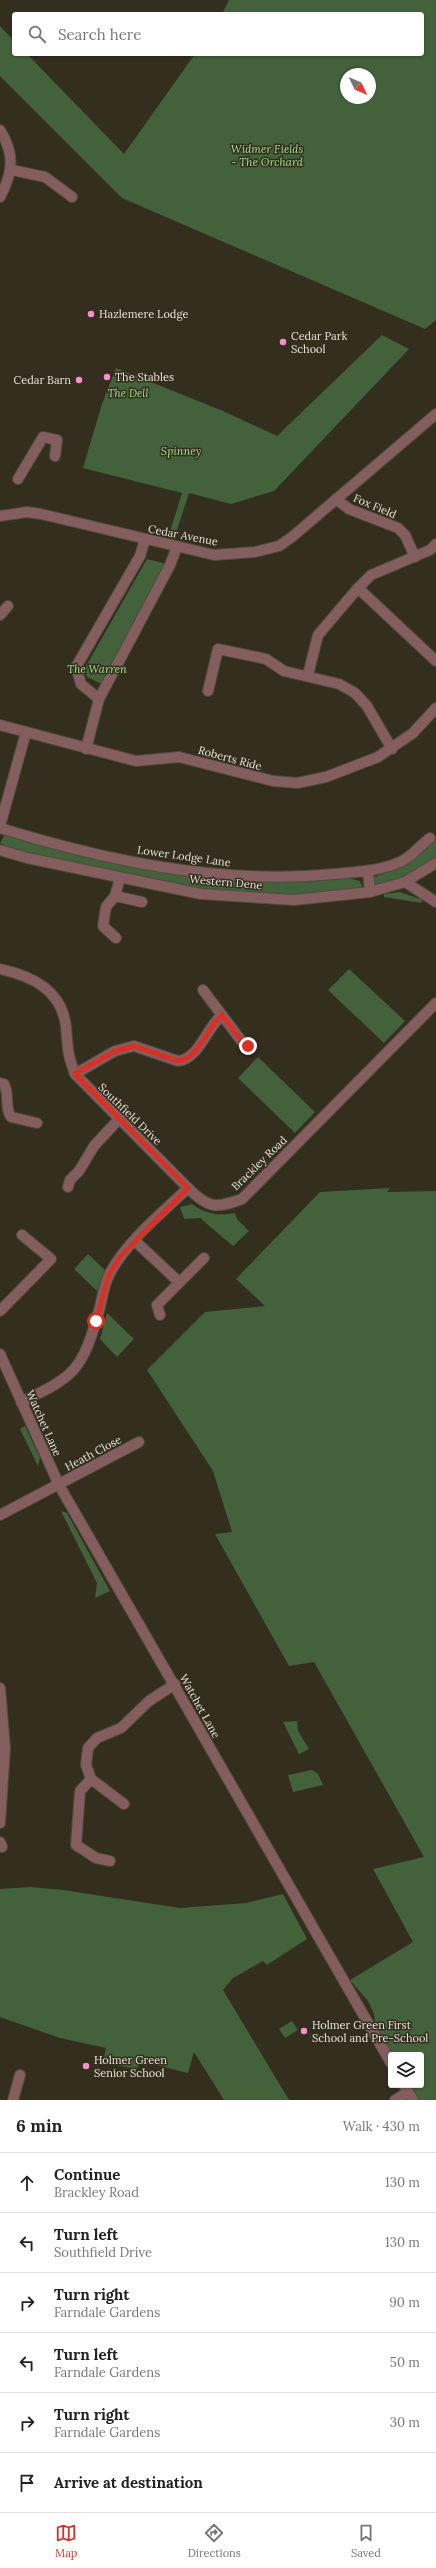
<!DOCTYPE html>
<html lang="en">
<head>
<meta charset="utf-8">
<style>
	:root { --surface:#fff; --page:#f2f2f2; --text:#222; --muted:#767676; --line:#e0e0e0; --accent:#d93025 }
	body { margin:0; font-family:Lora,serif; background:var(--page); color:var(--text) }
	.controls { position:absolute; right:12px; bottom:12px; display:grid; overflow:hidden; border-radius:4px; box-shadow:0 1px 3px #0004 }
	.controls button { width:36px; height:36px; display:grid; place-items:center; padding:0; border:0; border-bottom:1px solid var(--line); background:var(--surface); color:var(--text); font:20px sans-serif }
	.compass { position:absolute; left:340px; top:68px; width:36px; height:36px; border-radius:50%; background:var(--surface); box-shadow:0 1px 3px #0004; rotate:134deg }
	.stop { position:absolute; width:12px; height:12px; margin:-9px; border:3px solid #d93025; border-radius:50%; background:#fff }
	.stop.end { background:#d93025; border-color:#fff; box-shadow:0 1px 4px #0008 }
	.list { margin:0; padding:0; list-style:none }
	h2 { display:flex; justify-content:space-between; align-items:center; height:52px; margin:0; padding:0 16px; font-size:17px }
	h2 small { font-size:13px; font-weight:400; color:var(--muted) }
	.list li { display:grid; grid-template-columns:26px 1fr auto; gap:12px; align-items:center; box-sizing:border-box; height:60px; padding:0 16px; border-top:1px solid var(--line) }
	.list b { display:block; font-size:15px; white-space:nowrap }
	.list p { margin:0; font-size:13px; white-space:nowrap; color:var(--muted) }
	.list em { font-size:13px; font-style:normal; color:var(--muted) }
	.icon { flex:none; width:22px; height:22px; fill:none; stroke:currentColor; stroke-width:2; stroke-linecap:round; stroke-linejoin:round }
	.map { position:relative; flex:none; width:436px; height:2100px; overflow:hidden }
	.search { position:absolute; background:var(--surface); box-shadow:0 1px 3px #0004; left:12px; right:12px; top:12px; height:44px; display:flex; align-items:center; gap:10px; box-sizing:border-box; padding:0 14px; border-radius:4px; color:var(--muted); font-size:15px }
	.sheet { height:412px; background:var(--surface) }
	nav { display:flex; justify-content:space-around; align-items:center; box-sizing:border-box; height:56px; border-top:1px solid var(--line); background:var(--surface); font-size:11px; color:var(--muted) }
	nav a { display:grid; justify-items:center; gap:2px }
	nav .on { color:var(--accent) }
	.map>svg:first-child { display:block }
	.green { fill:#43613a; fill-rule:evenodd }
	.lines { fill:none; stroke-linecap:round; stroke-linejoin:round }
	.street-casing { stroke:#514b3d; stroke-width:12 }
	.street { stroke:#845e5e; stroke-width:10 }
	.route { stroke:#d93025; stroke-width:5 }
	.poi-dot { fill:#f98fc8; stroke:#342e1f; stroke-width:1.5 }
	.labels { text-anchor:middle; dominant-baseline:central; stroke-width:3; stroke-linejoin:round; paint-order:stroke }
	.park-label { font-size:11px; font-style:italic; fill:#9de38a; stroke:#342e1f }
	.poi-label { font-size:11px; fill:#e7e3da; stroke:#342e1f; text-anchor:start }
	.street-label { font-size:11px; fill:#e7e3da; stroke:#342e1f }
</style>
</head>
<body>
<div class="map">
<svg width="436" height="2100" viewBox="0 0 436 2100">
	<rect width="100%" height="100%" fill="#342e1f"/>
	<!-- green -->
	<g class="green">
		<path d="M 229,0 L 436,0 L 436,320 L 425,329 L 122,198 L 0,76 L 0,26 L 14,41 L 14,54 L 27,54 L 124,154 L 195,54 L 422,54 L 422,14 L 222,14 ZM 346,74 L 370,74 L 370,98 L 346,98 Z"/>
		<path d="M 382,335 L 409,349 L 274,491 L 231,504 L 189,493 L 174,539 L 168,538 L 182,493 L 83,468 L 102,404 L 116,368 L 223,411 L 277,436 Z"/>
		<path d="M 147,559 L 167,564 L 102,684 L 87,677 L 85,668 Z"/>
		<path d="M 8,835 L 103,858 L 293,881 L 348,878 L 360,881 L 362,886 L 360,889 L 322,894 L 276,894 L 207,891 L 11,849 L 0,843 L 4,836 Z"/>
		<path d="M 436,839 L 436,857 C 418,872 398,880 376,886 L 373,884 L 374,877 L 409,863 Z"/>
		<path d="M 400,892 L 423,900 L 421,903 L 384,897 L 384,894 Z"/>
		<path d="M 349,969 L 405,1021 L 384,1043 L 328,990 Z"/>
		<path d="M 258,1057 L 315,1112 L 295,1133 L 238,1078 Z"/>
		<path d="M 390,1188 L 387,1192 L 436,1191 L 436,2100 L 416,2100 L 407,2085 L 421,2085 L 421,2055 L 391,2055 L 376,2032 L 374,2014 L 368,2001 L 350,1980 L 413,1942 L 373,1869 L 424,1857 L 314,1662 L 289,1666 L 215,1534 L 232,1532 L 213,1471 L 147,1370 L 205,1312 L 265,1306 L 236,1279 L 320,1192 Z"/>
		<path d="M 192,1204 C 205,1214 219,1216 235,1213 L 237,1219 L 249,1231 L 233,1246 L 200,1218 L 184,1219 L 180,1207 Z"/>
		<path d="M 88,1254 L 105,1270 L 97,1291 L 74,1269 Z"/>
		<path d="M 107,1313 L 134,1339 L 117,1357 L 100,1339 Z"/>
		<path d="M 25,1426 L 40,1458 L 38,1466 L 20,1429 Z"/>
		<path d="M 61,1511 L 67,1513 L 110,1591 L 95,1598 L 97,1583 Z"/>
		<path d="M 297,1721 L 298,1731 L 309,1749 L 299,1754 L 283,1722 Z"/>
		<path d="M 312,1770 L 318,1774 L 323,1785 L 293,1792 L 288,1775 Z"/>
		<path d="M 30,1887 L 63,1890 L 180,1908 L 246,1903 L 283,1894 L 307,1939 L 267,1965 L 263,1961 L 233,1978 L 223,1990 L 289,2100 L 224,2100 L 194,2052 L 188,2073 L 140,2061 L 137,2069 L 103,2063 L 106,2048 L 60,2038 L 0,2017 L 0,1889 Z"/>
		<path d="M 292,2021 L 298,2030 L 285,2038 L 279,2029 Z"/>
	</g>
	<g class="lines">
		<defs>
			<g id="street">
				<path d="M 0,130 C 15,154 13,173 0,197"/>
				<path d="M 12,170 L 45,177 L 72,197"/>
				<path d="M 18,479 L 43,437 L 57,440 L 55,456"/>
				<path d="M 336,499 L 349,509 L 398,528 L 405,535 L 415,557"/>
				<path d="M 0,516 L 27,512 L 41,514 L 214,555 L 255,552 L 279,546 L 292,537 L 436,414"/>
				<path d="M 358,588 L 436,661"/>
				<path d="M 0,615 L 8,606"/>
				<path d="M 308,675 L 318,635 L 358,588 L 371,575 L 430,550 L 436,544"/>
				<path d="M 208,691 L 218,649 L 266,659 L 284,671 L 339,684 L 355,693 L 367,706 L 392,749"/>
				<path d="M 99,699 L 81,684 L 76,667 L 140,556 L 145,539"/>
				<path d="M 0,725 L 136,761 L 179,757 L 273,781 L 297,783 L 326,777 L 378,757 L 413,733 L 436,708"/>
				<path d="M 86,749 L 99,699 L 170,565 L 177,547"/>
				<path d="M 0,826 L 26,732"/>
				<path d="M 0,828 C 107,861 222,885 334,874 C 356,872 380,871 400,862 C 413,856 419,846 430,838"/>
				<path d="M 0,850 L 27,858 L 201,894 L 294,900 L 370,892 L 405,882 L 436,863"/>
				<path d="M 368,871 L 370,892"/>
				<path d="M 405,882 L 436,902"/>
				<path d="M 115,896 L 142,902"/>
				<path d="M 116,938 L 103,926 L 106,907 L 115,896 L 120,878"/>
				<path d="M 0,969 C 32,976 62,990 66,1027 C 68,1048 67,1053 75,1074 L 188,1188"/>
				<path d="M 203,990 L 243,1043 L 248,1046"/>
				<path d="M 75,1074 L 115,1051 L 134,1046 L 178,1061 C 199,1059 207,1027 222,1015"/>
				<path d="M 0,1083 L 4,1084 C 10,1095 4,1107 11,1117 L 37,1123"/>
				<path d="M 68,1187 L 70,1180 L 79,1171 L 94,1146 L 119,1119"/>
				<path d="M 135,1241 L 179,1282"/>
				<path d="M 0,1311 L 51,1259 L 22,1235"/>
				<path d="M 160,1315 L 157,1305 L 204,1258"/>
				<path d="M 0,1354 L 59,1485 L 391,2063"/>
				<path d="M 21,1402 C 76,1376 82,1370 99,1311 C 102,1299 104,1284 110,1273 C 128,1240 161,1214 188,1188 C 208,1208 215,1209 242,1199 L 436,1003"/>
				<path d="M 0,1515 L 139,1442"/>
				<path d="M 0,1688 L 5,1748 L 0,1823"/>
				<path d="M 91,1779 L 124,1804"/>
				<path d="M 0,1842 L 2,1847"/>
				<path d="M 110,1861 L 96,1858 L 76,1845 L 80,1791 L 91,1779 L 86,1765 L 88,1748 L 97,1738 L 121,1728 L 149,1701 L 175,1684"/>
				<path d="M 404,2085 L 413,2100"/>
				<path d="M 13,2100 L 20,2075"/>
				<path d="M 395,2100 L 408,2092"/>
			</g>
		</defs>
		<!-- street casing -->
		<use href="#street" class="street-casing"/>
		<!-- street -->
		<use href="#street" class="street"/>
	</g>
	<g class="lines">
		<!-- route -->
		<path class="route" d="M 96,1321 L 109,1275 L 120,1257 L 188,1188 L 75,1074 L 115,1051 L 134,1046 L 178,1061 C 199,1059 207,1027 222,1015 L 243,1043 L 248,1046"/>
	</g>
	<!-- markers -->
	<g class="poi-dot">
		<circle cx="91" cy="314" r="4"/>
		<circle cx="283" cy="342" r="4"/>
		<circle cx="107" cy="377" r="4"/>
		<circle cx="79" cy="380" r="4"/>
		<circle cx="304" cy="2031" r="4"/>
		<circle cx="86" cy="2066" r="4"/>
	</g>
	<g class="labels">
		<!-- park labels -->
		<g class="park-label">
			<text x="267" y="149">Widmer Fields<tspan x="267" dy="13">- The Orchard</tspan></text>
			<text x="128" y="393">The Dell</text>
			<text x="181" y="451">Spinney</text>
			<text x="97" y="669">The Warren</text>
		</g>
		<!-- poi labels -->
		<g class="poi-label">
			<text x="99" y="314">Hazlemere Lodge</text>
			<text x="291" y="336">Cedar Park<tspan x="291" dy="13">School</tspan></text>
			<text x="115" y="377">The Stables</text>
			<text x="71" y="380" text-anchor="end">Cedar Barn</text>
			<text x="312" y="2025">Holmer Green First<tspan x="312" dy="13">School and Pre-School</tspan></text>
			<text x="94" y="2060">Holmer Green<tspan x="94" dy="13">Senior School</tspan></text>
		</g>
		<!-- street labels -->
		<g class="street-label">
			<text transform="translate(375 506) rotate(23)">Fox Field</text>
			<text transform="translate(183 535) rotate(11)">Cedar Avenue</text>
			<text transform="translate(230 758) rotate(15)">Roberts Ride</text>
			<text transform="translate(184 856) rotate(8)">Lower Lodge Lane</text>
			<text transform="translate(226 882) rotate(5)">Western Dene</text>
			<text transform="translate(130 1114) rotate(44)">Southfield Drive</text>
			<text transform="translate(259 1163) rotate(-44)">Brackley Road</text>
			<text transform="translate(44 1423) rotate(66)">Watchet Lane</text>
			<text transform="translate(93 1453) rotate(-28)">Heath Close</text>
			<text transform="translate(200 1706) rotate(61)">Watchet Lane</text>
		</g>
	</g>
</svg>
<div class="controls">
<button><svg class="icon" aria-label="layers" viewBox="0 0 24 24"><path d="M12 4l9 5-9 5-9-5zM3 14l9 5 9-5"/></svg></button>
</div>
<svg class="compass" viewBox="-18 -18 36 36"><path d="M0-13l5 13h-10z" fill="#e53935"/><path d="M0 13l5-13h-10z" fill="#767676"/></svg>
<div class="stop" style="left:96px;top:1321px"></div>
<div class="stop end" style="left:248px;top:1046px"></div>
<div class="search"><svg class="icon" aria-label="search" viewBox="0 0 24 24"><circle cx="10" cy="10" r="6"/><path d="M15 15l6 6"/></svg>Search here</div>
</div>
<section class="sheet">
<h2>6 min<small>Walk · 430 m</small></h2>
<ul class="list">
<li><svg class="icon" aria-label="ahead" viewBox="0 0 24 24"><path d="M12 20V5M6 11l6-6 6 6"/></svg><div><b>Continue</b><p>Brackley Road</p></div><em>130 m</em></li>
<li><svg class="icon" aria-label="left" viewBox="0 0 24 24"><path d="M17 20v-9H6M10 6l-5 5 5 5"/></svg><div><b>Turn left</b><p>Southfield Drive</p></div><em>130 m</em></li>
<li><svg class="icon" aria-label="right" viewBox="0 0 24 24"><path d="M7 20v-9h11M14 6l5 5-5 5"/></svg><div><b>Turn right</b><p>Farndale Gardens</p></div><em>90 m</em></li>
<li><svg class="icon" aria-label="left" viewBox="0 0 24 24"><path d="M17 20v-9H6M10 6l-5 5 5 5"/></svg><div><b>Turn left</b><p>Farndale Gardens</p></div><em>50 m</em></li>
<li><svg class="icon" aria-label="right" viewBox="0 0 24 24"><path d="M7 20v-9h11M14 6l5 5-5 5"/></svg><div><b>Turn right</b><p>Farndale Gardens</p></div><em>30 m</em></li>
<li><svg class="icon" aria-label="arrive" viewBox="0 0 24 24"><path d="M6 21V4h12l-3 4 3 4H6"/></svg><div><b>Arrive at destination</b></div></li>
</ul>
</section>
<nav>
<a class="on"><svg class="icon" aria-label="map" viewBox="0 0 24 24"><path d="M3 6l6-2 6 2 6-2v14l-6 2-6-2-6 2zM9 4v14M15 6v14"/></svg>Map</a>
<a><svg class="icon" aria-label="directions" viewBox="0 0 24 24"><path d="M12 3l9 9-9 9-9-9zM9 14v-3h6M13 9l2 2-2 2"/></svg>Directions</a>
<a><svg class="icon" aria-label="saved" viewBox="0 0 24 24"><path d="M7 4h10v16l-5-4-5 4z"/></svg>Saved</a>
</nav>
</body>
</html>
